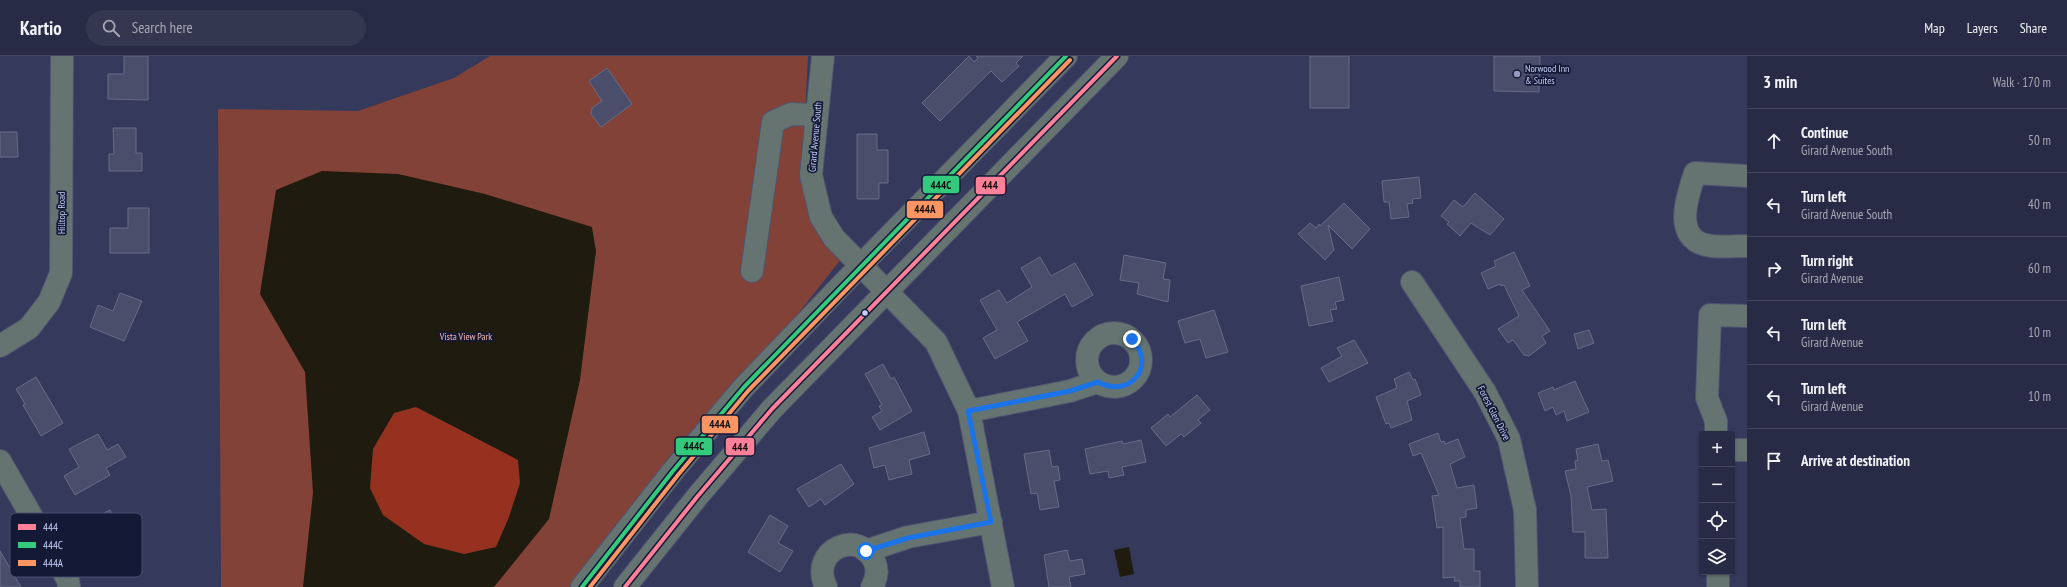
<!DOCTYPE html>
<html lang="en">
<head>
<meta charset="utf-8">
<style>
	:root { --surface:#282b45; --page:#343750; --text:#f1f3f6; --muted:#a5a7b3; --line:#44475e }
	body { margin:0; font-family:"PT Sans Narrow",sans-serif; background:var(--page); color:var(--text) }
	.controls { position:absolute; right:12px; bottom:12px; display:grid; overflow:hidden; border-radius:4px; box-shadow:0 1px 3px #0004 }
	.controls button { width:36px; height:36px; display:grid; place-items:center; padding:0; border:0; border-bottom:1px solid var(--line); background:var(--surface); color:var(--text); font:20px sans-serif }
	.stop { position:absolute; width:12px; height:12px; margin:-9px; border:3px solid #1a73e8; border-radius:50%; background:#fff }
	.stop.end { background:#1a73e8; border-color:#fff; box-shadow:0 1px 4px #0008 }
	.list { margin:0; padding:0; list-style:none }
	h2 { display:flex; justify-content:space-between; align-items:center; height:52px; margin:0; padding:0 16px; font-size:17px }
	h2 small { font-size:13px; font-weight:400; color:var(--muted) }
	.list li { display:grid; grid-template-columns:26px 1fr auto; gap:12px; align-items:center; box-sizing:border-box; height:64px; padding:0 16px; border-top:1px solid var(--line) }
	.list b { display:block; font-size:15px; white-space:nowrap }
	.list p { margin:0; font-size:13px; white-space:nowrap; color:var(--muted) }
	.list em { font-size:13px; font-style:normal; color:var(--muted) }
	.icon { flex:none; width:22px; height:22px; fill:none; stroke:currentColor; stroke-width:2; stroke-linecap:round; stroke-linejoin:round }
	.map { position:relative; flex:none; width:1747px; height:531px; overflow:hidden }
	header { display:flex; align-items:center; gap:24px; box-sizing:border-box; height:56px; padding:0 20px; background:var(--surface); border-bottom:1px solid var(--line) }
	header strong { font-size:19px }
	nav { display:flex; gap:22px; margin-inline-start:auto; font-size:14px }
	.search { width:280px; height:36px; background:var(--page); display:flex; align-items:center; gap:10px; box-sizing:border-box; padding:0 14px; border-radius:22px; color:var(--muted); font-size:15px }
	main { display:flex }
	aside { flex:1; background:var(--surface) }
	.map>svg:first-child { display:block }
	.green { fill:#834238 }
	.forest { fill:#97311f }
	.water { fill:#1f1b0e; fill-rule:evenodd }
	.building { fill:#4a4e6b; stroke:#666c89 }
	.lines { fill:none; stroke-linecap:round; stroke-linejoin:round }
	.minor-casing { stroke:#505471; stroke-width:24 }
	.minor { stroke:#657470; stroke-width:22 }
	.bus-1-casing { stroke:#141936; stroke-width:7 }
	.bus-2-casing { stroke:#141936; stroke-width:7 }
	.bus-3-casing { stroke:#141936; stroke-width:7 }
	.bus-1 { stroke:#ff8098; stroke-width:4 }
	.bus-2 { stroke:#33ca7d; stroke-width:4 }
	.bus-3 { stroke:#fb9564; stroke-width:4 }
	.route { stroke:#1a73e8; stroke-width:5 }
	.poi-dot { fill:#939bc1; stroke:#141936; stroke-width:1.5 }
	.bus-dot { fill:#c6d0f7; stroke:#141936; stroke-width:1.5 }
	.labels { text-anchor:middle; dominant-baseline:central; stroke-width:3.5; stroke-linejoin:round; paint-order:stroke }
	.poi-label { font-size:10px; fill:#c6d0f7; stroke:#141936; text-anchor:start }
	.street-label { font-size:10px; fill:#c6d0f7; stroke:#141936 }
	.park-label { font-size:10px; fill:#f4b6a7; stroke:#141936 }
	.key { fill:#141936; stroke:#495070; stroke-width:1 }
	.key-label { font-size:11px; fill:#c6d0f7 }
	.line-badge { stroke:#141936; stroke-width:1.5 }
	.pale-badge-label { font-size:11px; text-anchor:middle; font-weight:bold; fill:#111 }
</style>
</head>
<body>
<header>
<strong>Kartio</strong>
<div class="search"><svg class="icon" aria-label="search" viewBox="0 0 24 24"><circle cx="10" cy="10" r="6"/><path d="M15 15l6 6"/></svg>Search here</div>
<nav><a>Map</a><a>Layers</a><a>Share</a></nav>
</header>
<main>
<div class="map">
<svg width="1747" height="531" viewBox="0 0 1747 531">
	<rect width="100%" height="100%" fill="#35395c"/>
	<!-- green -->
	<path class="green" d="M 490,0 L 808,0 L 802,117 L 814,171 L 842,202 L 582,531 L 221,531 L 218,53 L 358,55 L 454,22 Z"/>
	<!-- forest -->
	<path class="forest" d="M 416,351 L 518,404 L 520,427 L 509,461 L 496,491 L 464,498 L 424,488 L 383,459 L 370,432 L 373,393 L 394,357 Z"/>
	<!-- water -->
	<g class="water">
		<path d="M 322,115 L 398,118 L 485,138 L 592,171 L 596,195 L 580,324 L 549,463 L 494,531 L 303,531 L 313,437 L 305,316 L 260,238 L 276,134 ZM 416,351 L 518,404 L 520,427 L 509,461 L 496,491 L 464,498 L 424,488 L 383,459 L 370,432 L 373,393 L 394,357 Z"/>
		<path d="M 1129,491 L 1134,518 L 1120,521 L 1114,494 Z"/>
	</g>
	<!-- building -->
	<g class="building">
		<path d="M 124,0 L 148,0 L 148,44 L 108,43 L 108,18 L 124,18 Z"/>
		<path d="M 969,0 L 974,6 L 978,2 L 976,0 L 1023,0 L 1016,7 L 1019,10 L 1002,26 L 991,15 L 940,65 L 922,47 Z"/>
		<rect x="1310" y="0" width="39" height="52"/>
		<path d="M 1494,0 L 1540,0 L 1539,36 L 1494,35 Z"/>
		<path d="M 607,12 L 632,48 L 601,71 L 591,58 L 592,52 L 602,45 L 589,25 Z"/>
		<path d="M 113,72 L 136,72 L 136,97 L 142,97 L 142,115 L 109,115 L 109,98 L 114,98 Z"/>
		<path d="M 0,76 L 17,76 L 18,101 L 0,101 Z"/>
		<path d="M 857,78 L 877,78 L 877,94 L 888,94 L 888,127 L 879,127 L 879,143 L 857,143 Z"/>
		<path d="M 1419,121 L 1421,142 L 1412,143 L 1413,147 L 1407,148 L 1409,161 L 1391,163 L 1389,146 L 1384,146 L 1382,125 Z"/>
		<path d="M 1475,137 L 1504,163 L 1490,179 L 1471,167 L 1460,180 L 1447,168 L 1449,166 L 1441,160 L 1454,144 L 1463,151 Z"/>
		<path d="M 1344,147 L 1370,173 L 1352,193 L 1328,169 L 1334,194 L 1325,204 L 1298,178 L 1310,167 L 1316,172 L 1319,168 L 1320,170 Z"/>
		<path d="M 128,152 L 149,152 L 149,197 L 110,197 L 110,172 L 128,172 Z"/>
		<path d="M 1514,196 L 1530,230 L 1522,234 L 1550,275 L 1542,280 L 1546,287 L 1529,300 L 1524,299 L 1513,284 L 1508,287 L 1498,273 L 1519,260 L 1504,229 L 1501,230 L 1500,228 L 1488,233 L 1481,217 L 1496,210 L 1494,205 Z"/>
		<path d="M 1124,199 L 1166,207 L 1163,223 L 1170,224 L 1168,246 L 1137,238 L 1139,227 L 1120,224 Z"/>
		<path d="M 1040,201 L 1051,220 L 1075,207 L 1093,239 L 1072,251 L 1065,238 L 1017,266 L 1028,285 L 995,303 L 983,282 L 997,274 L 980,244 L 999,234 L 1007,247 L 1032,231 L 1021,212 Z"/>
		<path d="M 1339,221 L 1344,244 L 1335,246 L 1337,253 L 1330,254 L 1333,265 L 1309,270 L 1301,230 Z"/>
		<path d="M 120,237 L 142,245 L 124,285 L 90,271 L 98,249 L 113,255 Z"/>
		<path d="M 1214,254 L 1228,296 L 1206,302 L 1200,283 L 1185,287 L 1178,265 Z"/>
		<path d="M 1589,274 L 1594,287 L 1578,293 L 1574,278 Z"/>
		<path d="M 1354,284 L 1368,307 L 1329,326 L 1321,312 L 1342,300 L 1337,292 Z"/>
		<path d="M 883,308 L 891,323 L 894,321 L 912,355 L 880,374 L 872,361 L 882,355 L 879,350 L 882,349 L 865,318 Z"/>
		<path d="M 1409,316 L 1413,324 L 1415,323 L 1421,339 L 1407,345 L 1412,364 L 1391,372 L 1389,367 L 1386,368 L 1376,341 L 1397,332 L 1394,323 Z"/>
		<path d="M 36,321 L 63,367 L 41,380 L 23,349 L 25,348 L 16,333 Z"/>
		<path d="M 1575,325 L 1589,356 L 1567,365 L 1564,355 L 1556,359 L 1553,351 L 1545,355 L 1538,337 L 1553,331 L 1554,334 Z"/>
		<path d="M 1197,339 L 1210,354 L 1198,364 L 1201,367 L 1184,381 L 1181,378 L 1166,390 L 1151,372 L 1168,358 L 1170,361 Z"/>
		<path d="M 924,376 L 930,398 L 909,404 L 912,418 L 889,424 L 885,409 L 874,412 L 869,392 Z"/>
		<path d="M 1438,377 L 1441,386 L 1444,385 L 1445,388 L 1458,383 L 1465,401 L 1450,408 L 1457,432 L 1474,429 L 1477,452 L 1466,454 L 1466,461 L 1460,462 L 1464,493 L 1474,493 L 1474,515 L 1480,515 L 1480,531 L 1460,531 L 1460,525 L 1454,525 L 1455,521 L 1443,522 L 1443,471 L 1437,472 L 1432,440 L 1439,439 L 1421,397 L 1413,400 L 1409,388 Z"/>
		<path d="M 98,378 L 107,394 L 118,388 L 126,401 L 106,412 L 110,419 L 75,439 L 64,420 L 79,411 L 69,393 Z"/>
		<path d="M 1141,384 L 1146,406 L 1122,411 L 1124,419 L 1109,422 L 1108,415 L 1090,418 L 1085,393 L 1122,385 L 1123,388 Z"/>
		<path d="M 1598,388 L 1602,405 L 1608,404 L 1613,425 L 1587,431 L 1592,454 L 1606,453 L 1608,502 L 1585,502 L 1585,476 L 1573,476 L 1571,440 L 1565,415 L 1576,413 L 1575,405 L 1578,404 L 1576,393 Z"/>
		<path d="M 1049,394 L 1052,411 L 1058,410 L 1060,424 L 1054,425 L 1059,451 L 1040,454 L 1037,437 L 1031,438 L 1024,398 Z"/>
		<path d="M 841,408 L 854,428 L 825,449 L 821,443 L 809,451 L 797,433 Z"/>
		<path d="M 110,454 L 134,502 L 116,512 L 91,464 Z"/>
		<path d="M 770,459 L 788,470 L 778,487 L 793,495 L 780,516 L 748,496 Z"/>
		<path d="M 1067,494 L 1070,505 L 1082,503 L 1085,518 L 1069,521 L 1071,531 L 1049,531 L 1044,499 Z"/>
		<path d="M 0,495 L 21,531 L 0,531 Z"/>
	</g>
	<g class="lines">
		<defs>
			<g id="minor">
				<path d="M 823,0 L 811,119 L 821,161 L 834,182 L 936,286 L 969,355 L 1003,531"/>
				<path d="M 1747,120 L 1695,117 C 1687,141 1673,181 1706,189 C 1719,192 1734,190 1747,190"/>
				<path d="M 752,215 L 773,66 L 791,58 L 817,59"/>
				<path d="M 1412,226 L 1485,336 L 1509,383 L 1525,454 L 1527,531"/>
				<circle cx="1114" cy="304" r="27"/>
				<path d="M 0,290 L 29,272 L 49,246 L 61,217 L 62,0"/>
				<path d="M 969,355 L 1070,335 L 1097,326"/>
				<path d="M 1716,378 L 1716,365 L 1707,342 L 1710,259 L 1747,260"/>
				<path d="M 1732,394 L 1747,394"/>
				<path d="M 0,405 L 68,524 L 69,531"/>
				<path d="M 866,495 L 908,481 L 991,466"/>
				<path d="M 1718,516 L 1718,531"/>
				<path d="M 582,531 L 673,415 L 744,331 L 861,209 L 1066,0"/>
				<path d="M 625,531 L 697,441 L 772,353 L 1117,0"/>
				<path d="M 826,531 C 808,493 861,471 875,507 C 878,515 876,524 872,531"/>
			</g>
		</defs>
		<!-- minor casing -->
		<use href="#minor" class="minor-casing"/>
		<!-- minor -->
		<use href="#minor" class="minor"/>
		<defs>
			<path id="bus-1" d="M 625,531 L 697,441 L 772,353 L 1117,0"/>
			<path id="bus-2" d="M 582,531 L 673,415 L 744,331 L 1066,0"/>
			<path id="bus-3" d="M 590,531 L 678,419 L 748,335 L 1070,4"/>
		</defs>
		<!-- bus-1 casing -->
		<use href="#bus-1" class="bus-1-casing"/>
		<!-- bus-2 casing -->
		<use href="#bus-2" class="bus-2-casing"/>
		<!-- bus-3 casing -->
		<use href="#bus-3" class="bus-3-casing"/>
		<!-- bus-1 -->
		<use href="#bus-1" class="bus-1"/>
		<!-- bus-2 -->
		<use href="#bus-2" class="bus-2"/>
		<!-- bus-3 -->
		<use href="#bus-3" class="bus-3"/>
	</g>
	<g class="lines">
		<!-- route -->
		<path class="route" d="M 866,495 L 908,482 L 991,466 L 968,355 L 1070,335 L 1098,326 C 1130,343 1157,310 1132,283"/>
	</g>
	<!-- markers -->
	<circle class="poi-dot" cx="1517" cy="18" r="4"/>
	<circle class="bus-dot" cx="865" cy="257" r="3.5"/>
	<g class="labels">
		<!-- poi labels -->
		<g class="poi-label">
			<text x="1525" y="12">Norwood Inn<tspan x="1525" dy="12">&amp; Suites</tspan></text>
		</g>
		<!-- street labels -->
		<g class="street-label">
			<text transform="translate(815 81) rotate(-85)">Girard Avenue South</text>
			<text transform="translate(61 157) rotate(-90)">Hilltop Road</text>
			<text transform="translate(1494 357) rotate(63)">Forest Glen Drive</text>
		</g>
		<!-- park labels -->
		<g class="park-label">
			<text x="466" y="280">Vista View Park</text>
		</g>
	</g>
	<!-- legend -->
	<rect x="10" y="457" width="132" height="64" rx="6" class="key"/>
	<rect x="18" y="468" width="18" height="6" fill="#ff8098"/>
	<rect x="18" y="486" width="18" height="6" fill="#33ca7d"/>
	<rect x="18" y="504" width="18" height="6" fill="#fb9564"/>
	<g class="key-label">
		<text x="43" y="475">444</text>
		<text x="43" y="493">444C</text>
		<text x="43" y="511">444A</text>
	</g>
	<g class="line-badge">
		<rect x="922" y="119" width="38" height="19" rx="4" fill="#33ca7d"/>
		<rect x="975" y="120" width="31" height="19" rx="4" fill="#ff8098"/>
		<rect x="906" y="144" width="38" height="19" rx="4" fill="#fb9564"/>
		<rect x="701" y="359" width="38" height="19" rx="4" fill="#fb9564"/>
		<rect x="675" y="381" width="38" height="19" rx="4" fill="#33ca7d"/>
		<rect x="725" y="381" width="30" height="19" rx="4" fill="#ff8098"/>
	</g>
	<g class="pale-badge-label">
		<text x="941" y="133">444C</text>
		<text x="990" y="133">444</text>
		<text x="925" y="157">444A</text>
		<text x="720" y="372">444A</text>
		<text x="694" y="394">444C</text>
		<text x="740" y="395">444</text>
	</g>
</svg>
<div class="controls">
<button>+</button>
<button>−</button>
<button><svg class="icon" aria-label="locate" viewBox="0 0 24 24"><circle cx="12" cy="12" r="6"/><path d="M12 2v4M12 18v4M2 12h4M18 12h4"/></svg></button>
<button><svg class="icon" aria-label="layers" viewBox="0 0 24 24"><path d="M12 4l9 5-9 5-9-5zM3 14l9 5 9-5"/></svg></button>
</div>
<div class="stop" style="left:866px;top:495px"></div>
<div class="stop end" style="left:1132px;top:283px"></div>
</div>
<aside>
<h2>3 min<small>Walk · 170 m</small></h2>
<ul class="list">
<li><svg class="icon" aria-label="ahead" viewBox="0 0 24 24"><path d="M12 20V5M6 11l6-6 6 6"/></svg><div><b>Continue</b><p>Girard Avenue South</p></div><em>50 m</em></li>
<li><svg class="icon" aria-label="left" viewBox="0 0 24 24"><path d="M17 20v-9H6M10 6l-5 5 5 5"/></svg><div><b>Turn left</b><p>Girard Avenue South</p></div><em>40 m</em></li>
<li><svg class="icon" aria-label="right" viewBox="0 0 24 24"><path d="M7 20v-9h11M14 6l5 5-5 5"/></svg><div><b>Turn right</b><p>Girard Avenue</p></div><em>60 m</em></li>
<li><svg class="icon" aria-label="left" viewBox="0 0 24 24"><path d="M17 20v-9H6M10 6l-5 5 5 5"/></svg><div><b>Turn left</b><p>Girard Avenue</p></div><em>10 m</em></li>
<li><svg class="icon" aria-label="left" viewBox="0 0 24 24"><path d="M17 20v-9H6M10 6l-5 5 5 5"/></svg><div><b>Turn left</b><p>Girard Avenue</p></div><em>10 m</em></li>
<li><svg class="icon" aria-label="arrive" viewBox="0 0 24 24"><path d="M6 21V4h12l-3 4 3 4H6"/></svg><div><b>Arrive at destination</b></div></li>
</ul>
</aside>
</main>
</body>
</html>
